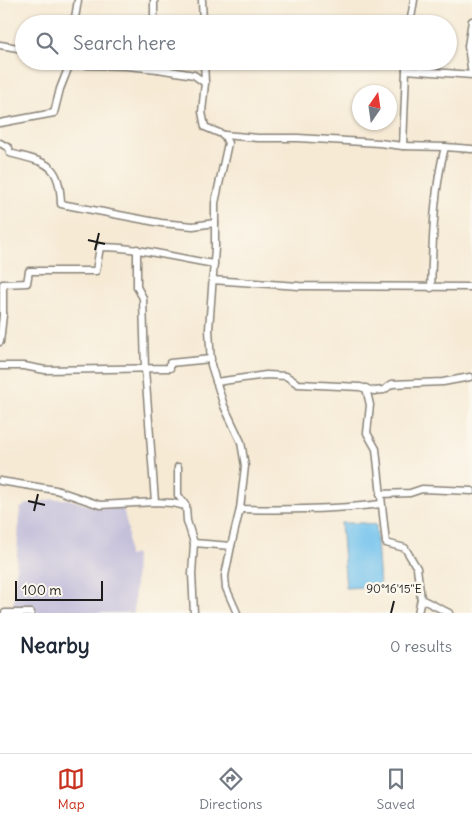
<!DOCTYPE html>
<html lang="en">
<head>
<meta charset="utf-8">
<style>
	:root { --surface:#fff; --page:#f2f2f3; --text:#1f2937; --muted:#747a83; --line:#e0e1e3; --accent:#c8321e }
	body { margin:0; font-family:Delius,sans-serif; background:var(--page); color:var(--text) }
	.compass { position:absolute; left:352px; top:85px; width:45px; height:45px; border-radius:50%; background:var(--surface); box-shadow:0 1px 4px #0004; rotate:13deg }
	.scale { position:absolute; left:15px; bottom:12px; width:88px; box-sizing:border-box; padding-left:5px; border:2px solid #1c1c1c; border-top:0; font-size:14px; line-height:18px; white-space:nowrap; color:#1c1c1c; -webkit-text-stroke:4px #fbf7ec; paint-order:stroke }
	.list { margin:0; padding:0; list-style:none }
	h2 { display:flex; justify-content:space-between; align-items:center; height:65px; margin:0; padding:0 20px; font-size:21px }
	h2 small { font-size:16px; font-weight:400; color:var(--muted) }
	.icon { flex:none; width:28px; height:28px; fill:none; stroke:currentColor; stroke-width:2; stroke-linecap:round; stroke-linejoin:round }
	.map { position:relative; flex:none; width:472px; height:613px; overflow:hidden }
	.search { position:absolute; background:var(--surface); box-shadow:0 1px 4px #0004; left:15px; right:15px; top:15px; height:55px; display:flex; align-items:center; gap:12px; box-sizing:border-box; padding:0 18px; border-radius:28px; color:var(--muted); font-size:19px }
	.sheet { height:140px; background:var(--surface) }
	nav { display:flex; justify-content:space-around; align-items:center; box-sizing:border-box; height:70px; border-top:1px solid var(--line); background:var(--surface); font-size:14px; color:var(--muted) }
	nav a { display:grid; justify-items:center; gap:2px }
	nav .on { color:var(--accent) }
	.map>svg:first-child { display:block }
	.industrial { fill:#c5c0da }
	.water { fill:#72c2ed; stroke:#476f84 }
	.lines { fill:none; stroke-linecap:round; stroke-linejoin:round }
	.minor-casing { stroke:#898378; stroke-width:9 }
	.minor { stroke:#fff; stroke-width:6 }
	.ticks { fill:none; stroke:#1c1c1c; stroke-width:2 }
	.ticks-label { font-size:12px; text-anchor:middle; fill:#1c1c1c; stroke:#fbf7ec; stroke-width:5; stroke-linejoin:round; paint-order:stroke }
</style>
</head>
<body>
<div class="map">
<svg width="472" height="613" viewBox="0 0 472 613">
	<rect width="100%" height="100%" fill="#fbf7ec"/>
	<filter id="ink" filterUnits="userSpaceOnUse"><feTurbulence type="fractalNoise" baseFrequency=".02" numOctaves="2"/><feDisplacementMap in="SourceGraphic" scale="10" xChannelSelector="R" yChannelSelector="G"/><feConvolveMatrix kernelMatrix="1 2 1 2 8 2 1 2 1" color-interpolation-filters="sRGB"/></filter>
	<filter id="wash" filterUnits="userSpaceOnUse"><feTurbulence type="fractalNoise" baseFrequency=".0096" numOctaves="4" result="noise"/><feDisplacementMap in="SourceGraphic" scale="20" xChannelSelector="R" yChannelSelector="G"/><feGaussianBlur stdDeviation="1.12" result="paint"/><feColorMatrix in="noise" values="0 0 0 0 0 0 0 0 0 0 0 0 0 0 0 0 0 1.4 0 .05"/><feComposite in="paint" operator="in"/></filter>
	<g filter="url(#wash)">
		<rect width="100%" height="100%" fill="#f6ead5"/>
		<!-- industrial -->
		<path class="industrial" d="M 53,499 L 68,499 L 95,507 L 123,508 L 128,529 L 128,556 L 136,554 L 134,613 L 13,613 L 20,509 L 25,505 Z"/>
		<!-- water -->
		<path class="water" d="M 341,523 L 363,523 L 376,525 L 380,586 L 346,588 Z"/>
	</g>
	<g filter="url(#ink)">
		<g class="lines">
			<defs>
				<g id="minor">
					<path d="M 154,0 L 154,24"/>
					<path d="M 202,0 L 203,24"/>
					<path d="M 74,24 L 78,0"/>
					<path d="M 410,24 L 414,0"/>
					<path d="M 0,45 L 24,49"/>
					<path d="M 58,61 L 88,65 L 126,66 L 158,69"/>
					<path d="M 204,61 L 205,83"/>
					<path d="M 406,70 L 406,61"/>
					<path d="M 0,123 L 54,113 L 60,89 L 71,61"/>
					<path d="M 224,135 L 258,138 L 298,138 L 379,143 L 403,146 L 406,70 L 472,75 L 468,46 L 472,21"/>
					<path d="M 0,143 L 9,148 L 10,153 C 45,163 60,161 61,204 L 161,223 L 193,226 L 215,223"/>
					<path d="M 403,146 L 445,147 C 433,192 433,241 431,288"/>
					<path d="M 445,147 L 472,149"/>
					<path d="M 137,249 L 137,287 L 143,298 L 145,369 L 155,502"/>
					<path d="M 212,280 L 299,286 L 472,287"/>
					<path d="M 0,342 L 3,315 L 3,284 L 27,283 L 29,271 L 96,271 L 100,247 C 138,247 176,258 214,264"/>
					<path d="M 0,366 L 24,366 L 45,370 L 170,368 L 170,363 L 211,359"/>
					<path d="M 216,382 L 266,375 L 286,376 L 298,384 L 360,387 L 374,391 L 384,390 L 392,384 L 443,382 L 470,377"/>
					<path d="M 366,388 L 370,405 L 367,433 L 376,449 L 386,543 L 405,548 L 417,568 L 421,599 L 449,613"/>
					<path d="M 178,467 L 178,495 L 186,506"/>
					<path d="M 0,481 L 56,490 L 100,505 L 155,502 L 172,503 L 186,506 L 187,521 L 194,543 L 231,546 L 240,509 L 245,466 L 241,442 L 224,406 L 211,365 L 209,329 L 215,248 L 215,203 L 228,143 L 224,135 L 205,127 L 202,112 L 205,83 L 194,75 L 158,69 L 157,61"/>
					<path d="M 380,494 L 410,493 L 422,489 L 472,491"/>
					<path d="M 240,509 C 288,510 334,510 381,504"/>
					<path d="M 231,546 L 225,576 L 226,588 L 237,613"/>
					<path d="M 5,613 L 31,613"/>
					<path d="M 194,613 L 192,574 L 194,543"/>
					<path d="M 418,613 L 421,599"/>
				</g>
			</defs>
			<!-- minor casing -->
			<use href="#minor" class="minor-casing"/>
			<!-- minor -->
			<use href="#minor" class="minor"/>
		</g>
	</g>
	<!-- ticks -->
	<path class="ticks" d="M 88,240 L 105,244M 95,250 L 99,233M 28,501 L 45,505M 34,511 L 38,494M 391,613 L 394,601"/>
	<g class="ticks-label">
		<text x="394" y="593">90°16'15"E</text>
	</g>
</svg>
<svg class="compass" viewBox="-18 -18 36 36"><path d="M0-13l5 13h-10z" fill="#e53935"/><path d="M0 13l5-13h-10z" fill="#747a83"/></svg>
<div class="scale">100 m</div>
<div class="search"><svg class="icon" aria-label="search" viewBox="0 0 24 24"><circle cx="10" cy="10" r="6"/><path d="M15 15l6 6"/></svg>Search here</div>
</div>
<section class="sheet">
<h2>Nearby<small>0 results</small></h2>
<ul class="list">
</ul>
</section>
<nav>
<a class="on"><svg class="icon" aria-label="map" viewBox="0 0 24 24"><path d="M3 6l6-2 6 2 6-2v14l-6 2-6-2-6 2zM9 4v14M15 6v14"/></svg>Map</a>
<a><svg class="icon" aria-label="directions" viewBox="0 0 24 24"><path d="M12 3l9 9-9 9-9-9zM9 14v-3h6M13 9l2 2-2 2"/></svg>Directions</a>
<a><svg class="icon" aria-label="saved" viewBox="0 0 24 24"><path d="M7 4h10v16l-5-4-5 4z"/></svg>Saved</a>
</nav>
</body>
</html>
